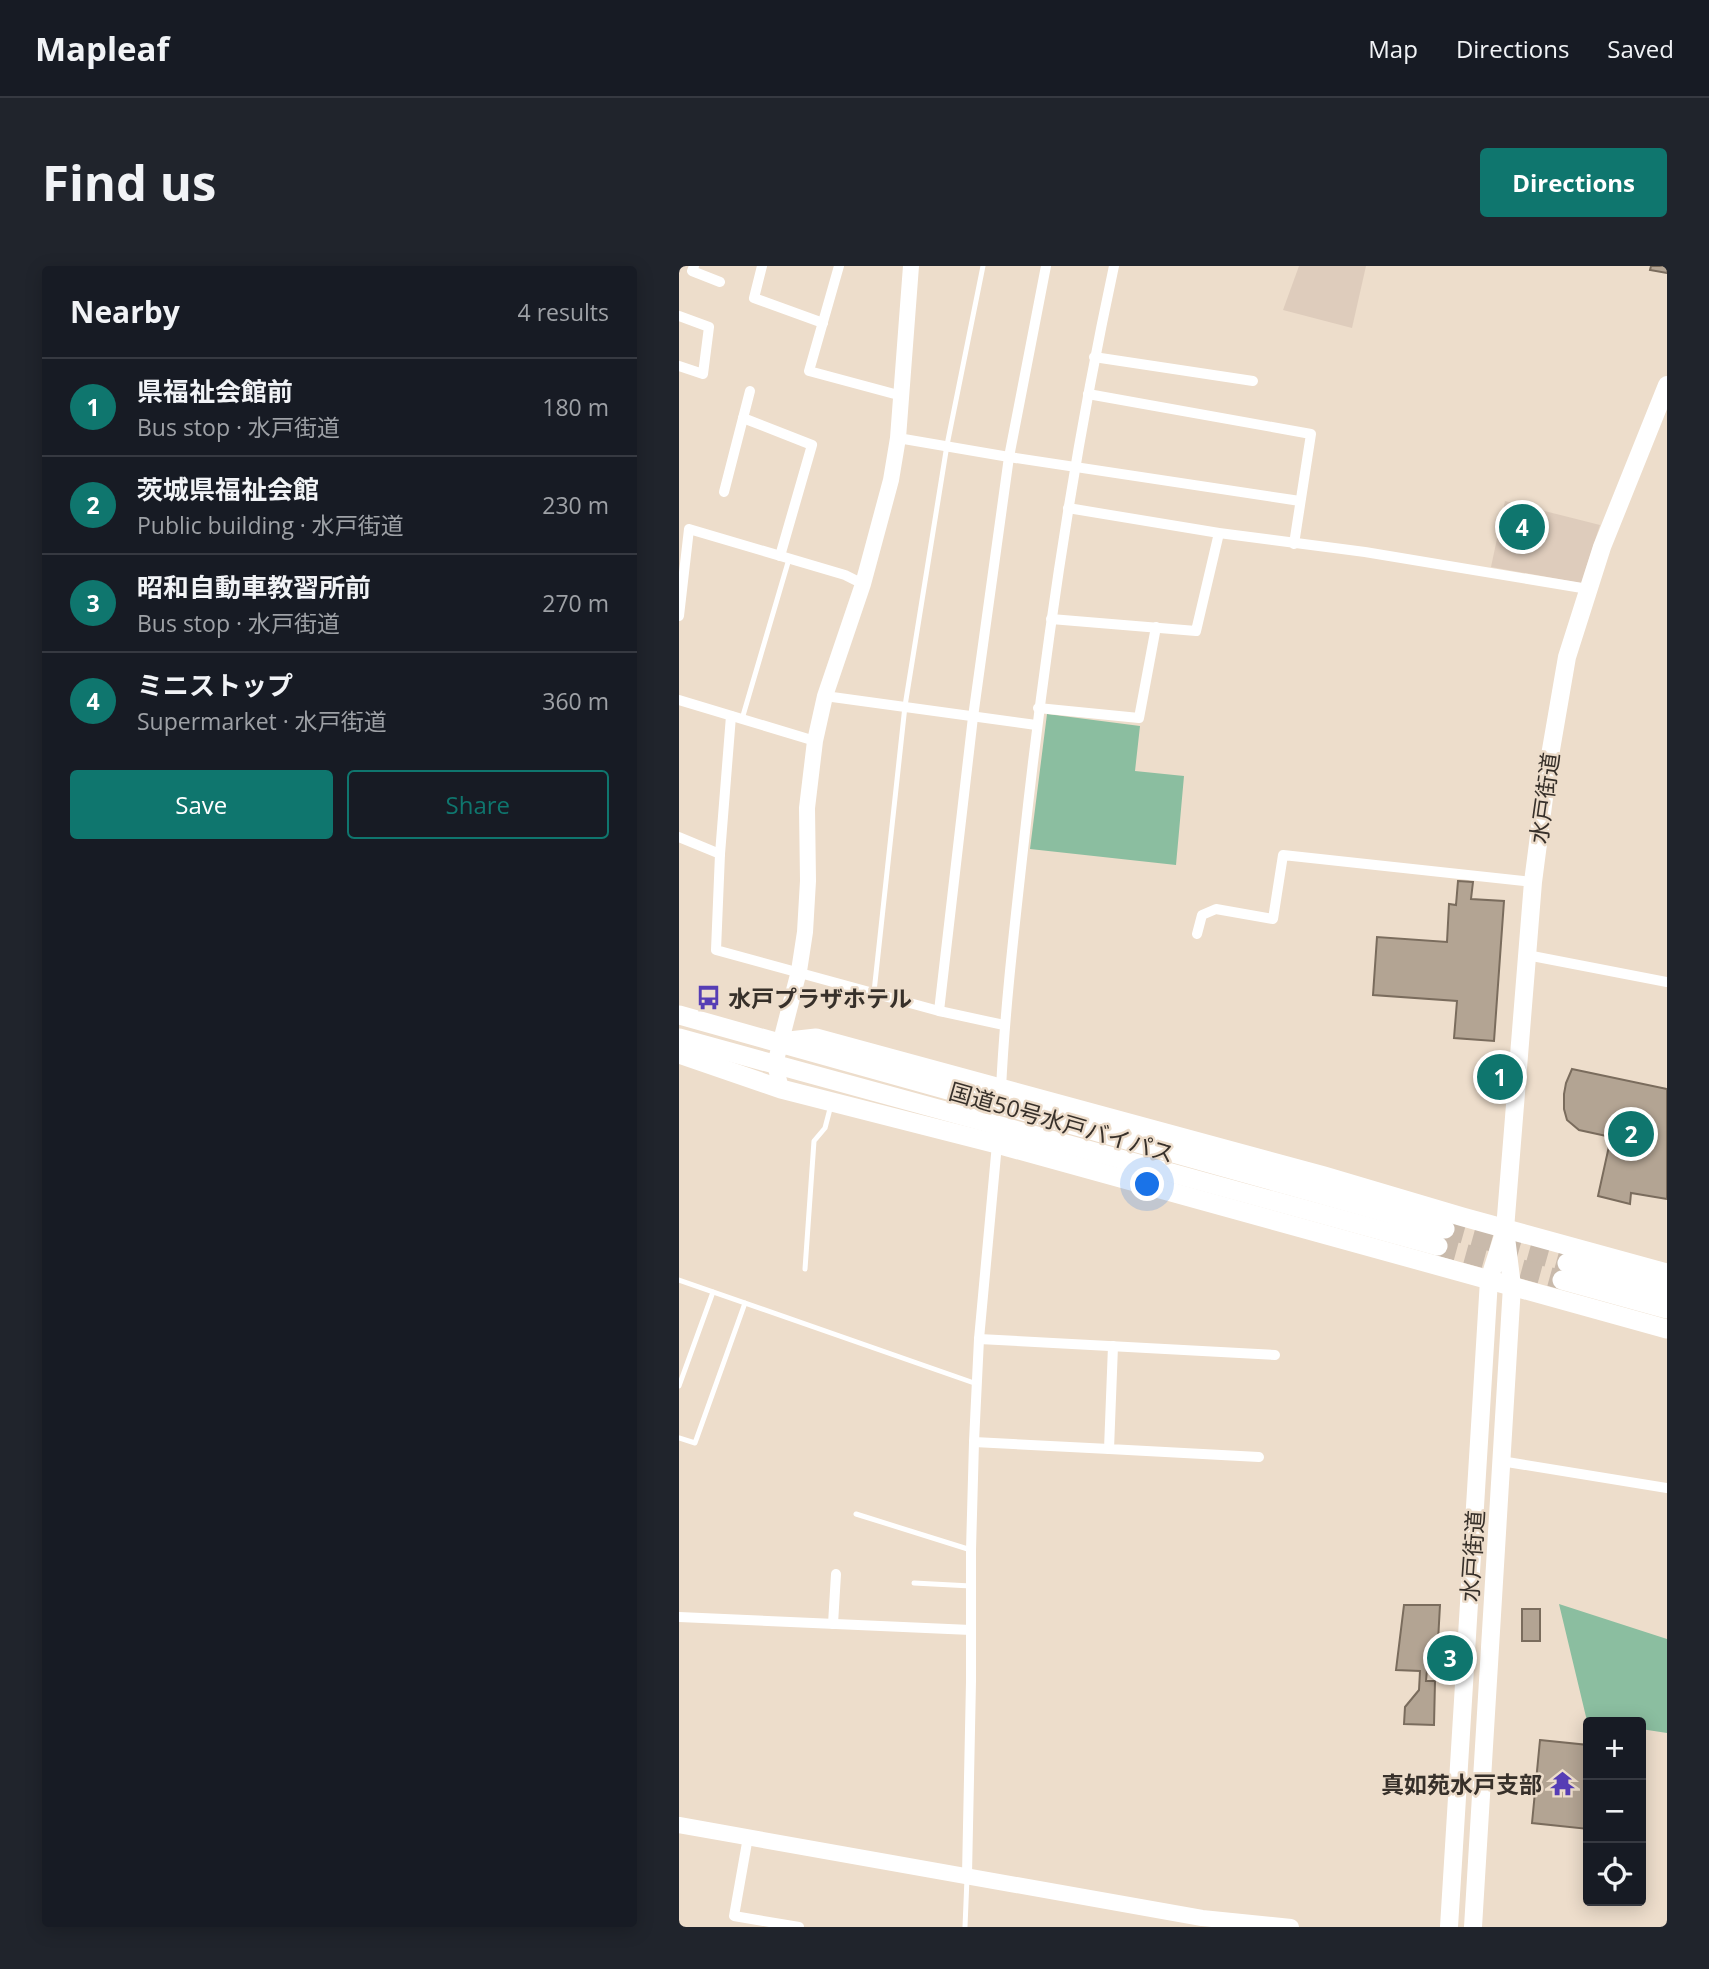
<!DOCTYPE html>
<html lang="en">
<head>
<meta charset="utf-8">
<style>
	:root { --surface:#171b24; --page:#20242c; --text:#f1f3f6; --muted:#9ea1a6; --line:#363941; --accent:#0f766e }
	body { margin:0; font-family:"Open Sans","Noto Sans JP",sans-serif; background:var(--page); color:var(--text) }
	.controls { position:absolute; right:21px; bottom:21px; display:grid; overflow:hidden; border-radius:7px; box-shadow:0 4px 18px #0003 }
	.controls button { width:63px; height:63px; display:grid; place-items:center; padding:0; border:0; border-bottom:2px solid var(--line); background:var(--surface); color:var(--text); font:35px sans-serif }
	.you { position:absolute; left:469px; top:919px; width:24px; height:24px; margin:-18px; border:5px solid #fff; border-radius:50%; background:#1a73e8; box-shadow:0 0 0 10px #1a73e833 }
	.badge { display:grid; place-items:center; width:46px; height:46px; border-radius:50%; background:var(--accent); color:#fff; font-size:23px; font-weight:700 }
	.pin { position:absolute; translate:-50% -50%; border:4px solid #fff; box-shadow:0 2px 7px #0006 }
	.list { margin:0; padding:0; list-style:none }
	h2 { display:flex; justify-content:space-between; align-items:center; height:91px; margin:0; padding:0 28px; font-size:30px }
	h2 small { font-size:23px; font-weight:400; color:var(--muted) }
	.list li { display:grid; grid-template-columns:46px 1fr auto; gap:21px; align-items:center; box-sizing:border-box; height:98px; padding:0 28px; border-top:2px solid var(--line) }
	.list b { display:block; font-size:26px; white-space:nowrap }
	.list p { margin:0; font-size:23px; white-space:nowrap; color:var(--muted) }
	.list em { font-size:23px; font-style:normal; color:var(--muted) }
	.actions { display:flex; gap:14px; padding:21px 28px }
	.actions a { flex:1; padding:16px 0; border:2px solid var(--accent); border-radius:7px; text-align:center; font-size:24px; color:var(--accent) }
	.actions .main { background:var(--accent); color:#fff }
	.icon { flex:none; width:38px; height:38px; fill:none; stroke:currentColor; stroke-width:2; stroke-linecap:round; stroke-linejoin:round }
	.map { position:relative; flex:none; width:988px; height:1661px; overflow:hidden; border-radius:7px }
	header { display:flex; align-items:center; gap:42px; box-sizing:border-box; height:98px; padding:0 35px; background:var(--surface); border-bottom:2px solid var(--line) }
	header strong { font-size:33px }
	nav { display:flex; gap:38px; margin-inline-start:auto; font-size:24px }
	.intro { display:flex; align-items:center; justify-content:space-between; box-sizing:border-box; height:168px; padding:0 42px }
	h1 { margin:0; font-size:49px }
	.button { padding:18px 32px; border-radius:7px; background:var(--accent); color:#fff; font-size:24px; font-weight:700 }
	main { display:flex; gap:42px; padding:0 42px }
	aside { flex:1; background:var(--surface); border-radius:7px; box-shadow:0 4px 18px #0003 }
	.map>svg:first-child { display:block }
	.commercial { fill:#deccbc }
	.forest { fill:#8bbea0 }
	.building { fill:#b3a493; stroke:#7a6c5d; stroke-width:2 }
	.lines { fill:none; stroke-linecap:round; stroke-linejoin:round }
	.highway-tunnel { stroke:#c9baab; stroke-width:19; stroke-dasharray:19 10; stroke-linecap:butt }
	.lane { stroke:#fff; stroke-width:5 }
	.street { stroke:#fff; stroke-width:10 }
	.secondary { stroke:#fff; stroke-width:16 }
	.primary { stroke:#fff; stroke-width:18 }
	.highway { stroke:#fff; stroke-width:19 }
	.labels { text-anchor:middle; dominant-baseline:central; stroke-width:5; stroke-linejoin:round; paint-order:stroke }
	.street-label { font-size:23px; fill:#37302a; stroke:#edddcb }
	.poi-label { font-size:23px; font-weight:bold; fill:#37302a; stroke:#edddcb; text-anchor:start }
</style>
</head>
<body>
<header>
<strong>Mapleaf</strong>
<nav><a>Map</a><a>Directions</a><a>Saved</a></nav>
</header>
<div class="intro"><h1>Find us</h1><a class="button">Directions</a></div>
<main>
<aside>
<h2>Nearby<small>4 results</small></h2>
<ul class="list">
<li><span class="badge">1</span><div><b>県福祉会館前</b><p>Bus stop · 水戸街道</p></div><em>180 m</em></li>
<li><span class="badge">2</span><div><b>茨城県福祉会館</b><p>Public building · 水戸街道</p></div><em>230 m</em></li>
<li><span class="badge">3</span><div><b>昭和自動車教習所前</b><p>Bus stop · 水戸街道</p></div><em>270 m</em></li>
<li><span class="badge">4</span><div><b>ミニストップ</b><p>Supermarket · 水戸街道</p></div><em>360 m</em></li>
</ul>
<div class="actions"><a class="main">Save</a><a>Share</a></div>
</aside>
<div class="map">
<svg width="988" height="1661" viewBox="0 0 988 1661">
	<rect width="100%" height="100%" fill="#edddcb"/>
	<!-- commercial -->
	<g class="commercial">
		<path d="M 620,0 L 687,0 L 673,62 L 604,44 Z"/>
		<path d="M 826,235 L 921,259 L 902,317 L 812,301 Z"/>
	</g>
	<!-- forest -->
	<g class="forest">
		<path d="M 368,448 L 461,460 L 456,505 L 505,510 L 497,599 L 351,583 Z"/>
		<path d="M 880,1338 L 988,1373 L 988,1467 L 962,1463 L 962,1456 L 908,1455 Z"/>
	</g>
	<!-- building -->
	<g class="building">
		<path d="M 972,0 L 988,0 L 988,7 L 971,4 Z"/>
		<path d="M 838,241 L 858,248 L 847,281 L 826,274 Z"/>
		<path d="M 779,615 L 794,616 L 792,633 L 825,635 L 815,775 L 775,772 L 778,735 L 694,729 L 698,671 L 768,676 L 770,638 L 777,639 Z"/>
		<path d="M 893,803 L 988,823 L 988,933 L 952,927 L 951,938 L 919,930 L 932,871 L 900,864 L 888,854 L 885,843 L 885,828 L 887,817 Z"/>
		<path d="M 725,1339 L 761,1339 L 758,1393 L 749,1393 L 747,1415 L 756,1415 L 755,1459 L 725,1458 L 726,1441 L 740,1424 L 741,1405 L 717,1404 Z"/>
		<rect x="843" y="1343" width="18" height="32"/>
		<path d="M 861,1474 L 909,1479 L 909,1563 L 853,1557 Z"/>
	</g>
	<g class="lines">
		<!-- highway-tunnel -->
		<g class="highway-tunnel">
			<path d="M 766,963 L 888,997"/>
			<path d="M 759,980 L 883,1014"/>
		</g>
		<!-- lane -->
		<g class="lane">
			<path d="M 63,453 L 110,293"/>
			<path d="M 195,726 L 226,440 L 268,179 L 304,0"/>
			<path d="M 126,1003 L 135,875 L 146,862 L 152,839"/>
			<path d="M 0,1014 L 298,1118"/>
			<path d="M 0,1120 L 34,1026"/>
			<path d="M 0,1172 L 16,1177 L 66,1037"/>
			<path d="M 177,1248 L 292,1284"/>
			<path d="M 235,1317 L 292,1320"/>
			<path d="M 286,1661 L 288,1612"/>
		</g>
		<!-- street -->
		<g class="street">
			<path d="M 15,0 L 13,5 L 41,16"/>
			<path d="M 83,0 L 75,32 L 144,57"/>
			<path d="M 160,0 L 130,105 L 223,130"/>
			<path d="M 0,50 L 30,61 L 24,108 L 0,100"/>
			<path d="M 415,91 L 574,115"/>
			<path d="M 409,128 L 632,168 L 615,278"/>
			<path d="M 64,152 L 133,179 L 101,290"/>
			<path d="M 219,172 L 330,191 L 621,235"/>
			<path d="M 45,226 L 71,125"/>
			<path d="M 389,242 L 540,267 L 686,286 L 909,323"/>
			<path d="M 0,350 L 10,263 L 166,309 L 184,318"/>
			<path d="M 372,353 L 517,365 L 540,267"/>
			<path d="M 146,430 L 357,459"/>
			<path d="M 0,434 L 136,475"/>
			<path d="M 359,442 L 460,452 L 477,361"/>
			<path d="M 0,571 L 41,588 L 37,684 L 260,745 L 325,759"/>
			<path d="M 41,588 L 52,450"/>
			<path d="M 518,668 L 523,649 L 537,643 L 594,653 L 604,589 L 854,616"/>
			<path d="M 848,689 L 988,716"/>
			<path d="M 260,745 L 294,451 L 330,191 L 367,0"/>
			<path d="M 322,823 C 326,740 336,657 345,575 C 366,382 394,190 435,0"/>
			<path d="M 300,1073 L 596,1089"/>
			<path d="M 434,1080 L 430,1183 L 580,1191"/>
			<path d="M 295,1176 L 430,1183"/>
			<path d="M 822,1195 L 988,1222"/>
			<path d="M 0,1351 L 292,1364"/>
			<path d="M 154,1358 L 157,1308"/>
			<path d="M 69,1571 L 55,1650 L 120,1661"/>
			<path d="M 288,1609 L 292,1415 L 292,1284 L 295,1176 L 300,1073 L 318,878"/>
		</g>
		<!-- secondary -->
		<g class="secondary">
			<path d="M 102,823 L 96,798 L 120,705 L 126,666 L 129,615 L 128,542 L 136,475 L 146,430 L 184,318 L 212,214 L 219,172 L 232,0"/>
			<path d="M 0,1559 L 523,1652 L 612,1661"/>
		</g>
		<!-- primary -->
		<g class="primary">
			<path d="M 770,1661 L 810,1014 L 824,970"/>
			<path d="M 794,1661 L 833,1020 L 826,963 L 854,616 L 869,501 L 888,391 L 923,281 L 988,119"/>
		</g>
		<!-- highway -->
		<g class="highway">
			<path d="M 0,749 L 766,963"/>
			<path d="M 0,772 L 759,980"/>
			<path d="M 101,776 L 137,772 L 645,910 L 784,951 L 988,1007"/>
			<path d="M 0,788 L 102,823 L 318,878 L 988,1063"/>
			<path d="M 888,997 L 988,1025"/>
			<path d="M 883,1014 L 988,1043"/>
		</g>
	</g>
	<!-- icons -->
	<defs>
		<symbol id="bus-bare" viewBox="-9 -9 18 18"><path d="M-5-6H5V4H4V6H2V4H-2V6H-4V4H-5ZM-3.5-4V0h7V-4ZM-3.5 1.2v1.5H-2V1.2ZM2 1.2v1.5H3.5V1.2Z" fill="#563db5" stroke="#edddcb" stroke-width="2.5" paint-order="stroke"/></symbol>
		<symbol id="temple-bare" viewBox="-9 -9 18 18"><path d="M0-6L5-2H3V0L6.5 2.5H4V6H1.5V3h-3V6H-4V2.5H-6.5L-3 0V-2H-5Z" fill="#563db5" stroke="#edddcb" stroke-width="2.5" paint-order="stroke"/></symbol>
	</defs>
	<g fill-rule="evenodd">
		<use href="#bus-bare" x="12" y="714" width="35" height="35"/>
		<use href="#temple-bare" x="866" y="1500" width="35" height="35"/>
	</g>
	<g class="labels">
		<!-- street labels -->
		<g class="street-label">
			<text transform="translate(865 532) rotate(-82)">水戸街道</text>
			<text transform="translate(383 856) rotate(16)">国道50号水戸バイパス</text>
			<text transform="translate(793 1290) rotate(-86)">水戸街道</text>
		</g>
		<!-- poi labels -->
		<g class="poi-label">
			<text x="49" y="732">水戸プラザホテル</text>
			<text x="863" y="1518" text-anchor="end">真如苑水戸支部</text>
		</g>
	</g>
</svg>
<div class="controls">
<button>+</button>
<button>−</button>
<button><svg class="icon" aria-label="locate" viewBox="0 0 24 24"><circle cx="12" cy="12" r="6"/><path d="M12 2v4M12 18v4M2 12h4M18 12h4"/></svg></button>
</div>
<div class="you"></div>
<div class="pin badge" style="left:821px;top:811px">1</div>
<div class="pin badge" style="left:952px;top:868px">2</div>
<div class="pin badge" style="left:771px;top:1392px">3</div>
<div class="pin badge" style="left:843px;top:261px">4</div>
</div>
</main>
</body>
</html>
